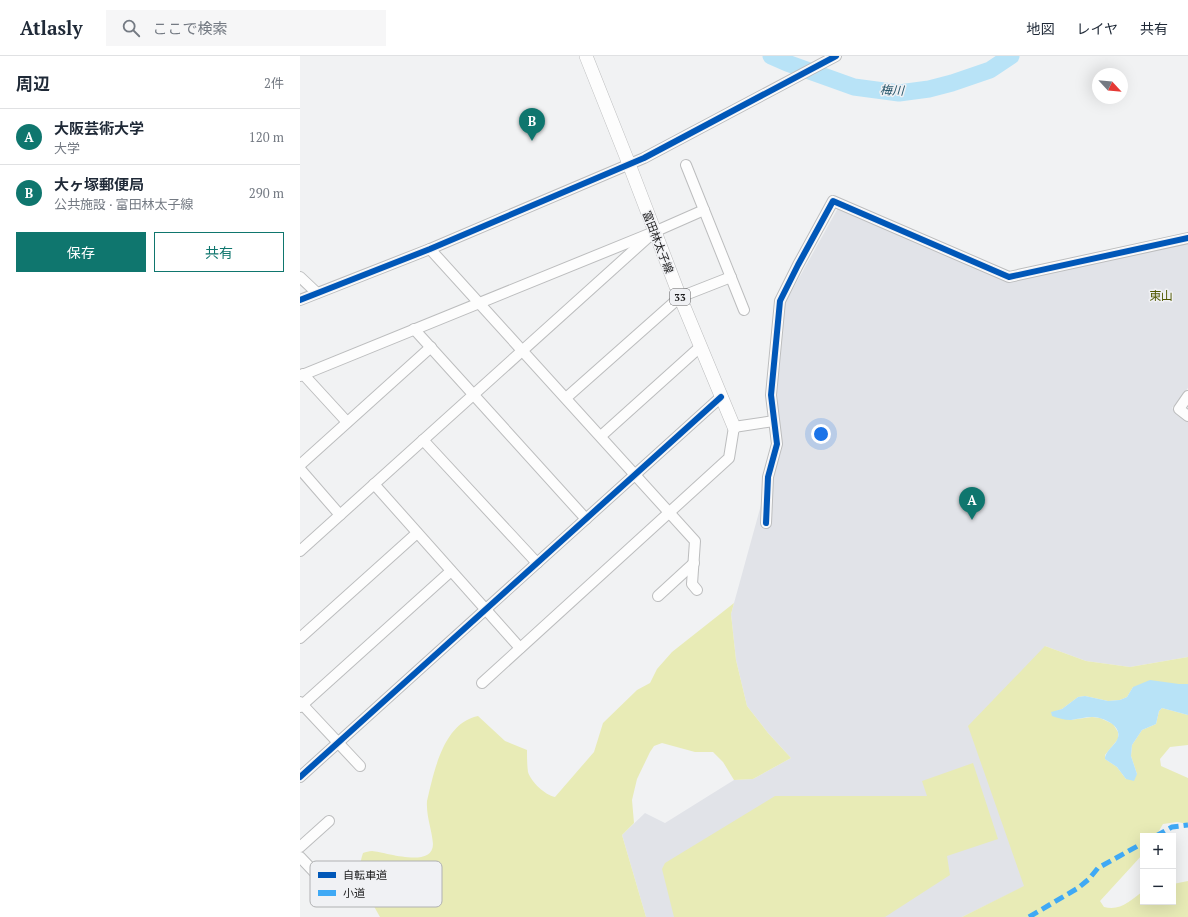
<!DOCTYPE html>
<html lang="ja">
<head>
<meta charset="utf-8">
<style>
	:root { --surface:#fff; --page:#f6f6f7; --text:#1f2937; --muted:#747a83; --line:#e0e1e3; --accent:#0f766e }
	body { margin:0; font-family:"PT Serif","Noto Sans JP",serif; background:var(--page); color:var(--text) }
	.controls { position:absolute; right:12px; bottom:12px; display:grid; overflow:hidden; border-radius:0px; box-shadow:0 4px 16px #0002 }
	.controls button { width:36px; height:36px; display:grid; place-items:center; padding:0; border:0; border-bottom:1px solid var(--line); background:var(--surface); color:var(--text); font:20px sans-serif }
	.compass { position:absolute; left:792px; top:12px; width:36px; height:36px; border-radius:50%; background:var(--surface); box-shadow:0 4px 16px #0002; rotate:116deg }
	.you { position:absolute; left:521px; top:378px; width:14px; height:14px; margin:-10px; border:3px solid #fff; border-radius:50%; background:#1a73e8; box-shadow:0 0 0 6px #1a73e833 }
	.badge { display:grid; place-items:center; width:26px; height:26px; border-radius:50%; background:var(--accent); color:#fff; font-size:13px; font-weight:700 }
	.pin { position:absolute; translate:-50% -33px; filter:drop-shadow(0 1px 2px #0008) }
	.pin::after { content:''; position:absolute; top:21px; width:14px; height:12px; background:inherit; clip-path:polygon(0 0,100% 0,50% 100%) }
	.list { margin:0; padding:0; list-style:none }
	h2 { display:flex; justify-content:space-between; align-items:center; height:52px; margin:0; padding:0 16px; font-size:17px }
	h2 small { font-size:13px; font-weight:400; color:var(--muted) }
	.list li { display:grid; grid-template-columns:26px 1fr auto; gap:12px; align-items:center; box-sizing:border-box; height:56px; padding:0 16px; border-top:1px solid var(--line) }
	.list b { display:block; font-size:15px; white-space:nowrap }
	.list p { margin:0; font-size:13px; white-space:nowrap; color:var(--muted) }
	.list em { font-size:13px; font-style:normal; color:var(--muted) }
	.actions { display:flex; gap:8px; padding:12px 16px }
	.actions a { flex:1; padding:9px 0; border:1px solid var(--accent); border-radius:0px; text-align:center; font-size:14px; color:var(--accent) }
	.actions .main { background:var(--accent); color:#fff }
	.icon { flex:none; width:22px; height:22px; fill:none; stroke:currentColor; stroke-width:2; stroke-linecap:round; stroke-linejoin:round }
	.map { position:relative; flex:none; width:888px; height:861px; overflow:hidden }
	header { display:flex; align-items:center; gap:24px; box-sizing:border-box; height:56px; padding:0 20px; background:var(--surface); border-bottom:1px solid var(--line) }
	header strong { font-size:19px }
	nav { display:flex; gap:22px; margin-inline-start:auto; font-size:14px }
	.search { width:280px; height:36px; background:var(--page); display:flex; align-items:center; gap:10px; box-sizing:border-box; padding:0 14px; border-radius:0px; color:var(--muted); font-size:15px }
	main { display:flex }
	aside { flex:1; background:var(--surface) }
	.map>svg:first-child { display:block }
	.built { fill:#e1e3e8 }
	.green { fill:#e8ebb6 }
	.water { fill:#b8e3f7 }
	.lines { fill:none; stroke-linecap:round; stroke-linejoin:round }
	.river { stroke:#b8e3f7; stroke-width:17 }
	.minor-casing { stroke:#bcbdbe; stroke-width:12 }
	.major-casing { stroke:#bcbdbe; stroke-width:14 }
	.minor { stroke:#fdfdfd; stroke-width:10 }
	.major { stroke:#fdfdfd; stroke-width:13 }
	.quiet { stroke:#3fa9f5; stroke-width:5; stroke-dasharray:10 5; stroke-linecap:butt }
	.cycleway-casing { stroke:#f0f1f4; stroke-width:8 }
	.cycleway { stroke:#0057b8; stroke-width:6 }
	.labels { text-anchor:middle; dominant-baseline:central; stroke-width:3; stroke-linejoin:round; paint-order:stroke }
	.shield { fill:#f0f1f4; stroke:#5b5b5d; stroke-width:1 }
	.shield-label { font-size:10px; font-weight:bold; fill:#1b1b1c }
	.street-label { font-size:11px; fill:#1b1b1c; stroke:#f0f1f4 }
	.water-label { font-size:12px; font-style:italic; fill:#27566a; stroke:#f0f1f4 }
	.neighbourhood-label { font-size:12px; fill:#505800; stroke:#f0f1f4 }
	.key { fill:#f0f1f4; stroke:#b0b1b3; stroke-width:1 }
	.key-label { font-size:11px; fill:#1b1b1c }
</style>
</head>
<body>
<header>
<strong>Atlasly</strong>
<div class="search"><svg class="icon" aria-label="search" viewBox="0 0 24 24"><circle cx="10" cy="10" r="6"/><path d="M15 15l6 6"/></svg>ここで検索</div>
<nav><a>地図</a><a>レイヤ</a><a>共有</a></nav>
</header>
<main>
<aside>
<h2>周辺<small>2件</small></h2>
<ul class="list">
<li><span class="badge">A</span><div><b>大阪芸術大学</b><p>大学</p></div><em>120 m</em></li>
<li><span class="badge">B</span><div><b>大ヶ塚郵便局</b><p>公共施設 · 富田林太子線</p></div><em>290 m</em></li>
</ul>
<div class="actions"><a class="main">保存</a><a>共有</a></div>
</aside>
<div class="map">
<svg width="888" height="861" viewBox="0 0 888 861">
	<rect width="100%" height="100%" fill="#f1f2f3"/>
	<!-- built -->
	<path class="built" d="M 538,152 L 708,226 L 888,185 L 888,332 L 872,352 L 888,366 L 888,601 L 830,611 L 786,605 L 745,590 L 734,826 L 662,861 L 346,861 L 322,779 L 345,757 L 365,767 L 434,724 L 453,723 L 491,702 L 468,677 L 447,650 L 436,604 L 431,558 L 480,380 L 477,336 L 485,247 Z"/>
	<!-- green -->
	<g class="green">
		<path d="M 434,547 L 431,558 L 436,604 L 447,650 L 468,677 L 491,702 L 453,723 L 434,724 L 423,706 L 413,696 L 395,696 L 362,687 L 354,690 L 350,696 L 337,723 L 332,744 L 334,767 L 322,779 L 346,861 L 80,861 C 69,840 54,822 63,797 C 66,796 69,795 72,795 C 85,796 133,813 133,788 C 132,774 126,760 127,745 C 134,716 143,667 178,660 L 205,685 L 227,694 C 227,701 227,709 228,716 C 231,726 245,739 255,741 L 294,696 L 303,667 L 337,634 L 350,627 L 357,613 L 372,596 Z"/>
		<path d="M 745,590 L 786,605 L 830,611 L 888,601 L 888,628 L 833,631 L 827,641 L 820,644 L 808,645 L 785,640 L 778,641 L 762,653 L 751,657 L 770,664 L 792,661 L 800,662 L 813,668 L 818,676 L 818,683 L 805,699 L 805,703 L 817,711 L 826,723 L 837,718 L 831,700 L 832,689 L 842,674 L 856,668 L 859,655 L 862,652 L 888,659 L 888,689 L 870,691 L 860,703 L 861,710 L 888,722 L 888,768 L 877,766 L 863,768 L 856,780 L 843,780 L 843,798 L 800,845 L 804,851 C 821,855 830,845 843,835 L 843,846 L 873,846 L 873,828 L 888,825 L 888,861 L 662,861 L 724,830 L 668,670 Z"/>
		<path d="M 673,707 L 698,783 L 647,800 L 650,819 L 585,861 L 374,861 L 362,813 L 365,807 L 475,740 L 627,740 L 622,725 Z"/>
	</g>
	<!-- water -->
	<path class="water" d="M 850,624 L 879,628 L 888,628 L 888,659 L 862,652 L 859,655 L 856,668 L 842,674 L 832,689 L 831,700 L 837,718 L 834,725 L 826,723 L 817,711 L 805,703 C 805,693 821,687 818,676 C 816,667 801,661 792,661 C 785,661 778,663 771,664 C 764,664 758,662 752,660 L 751,656 L 762,653 L 778,641 L 785,640 L 808,645 L 820,644 L 827,641 L 833,631 Z"/>
	<g class="lines">
		<!-- river -->
		<path class="river" d="M 471,0 L 487,7 L 554,31 L 599,37 L 629,33 L 652,27 L 690,14 L 711,0"/>
		<defs>
			<g id="minor">
				<path d="M 386,109 L 444,254"/>
				<path d="M 130,193 L 395,485 L 392,528 L 397,534"/>
				<path d="M 0,221 L 17,237"/>
				<path d="M 0,244 L 130,193 L 344,102 L 536,0"/>
				<path d="M 114,273 L 286,463"/>
				<path d="M 3,318 L 47,366"/>
				<path d="M 0,320 L 354,176 L 404,154"/>
				<path d="M 888,340 L 879,353 L 888,360"/>
				<path d="M 266,342 L 380,241 L 431,221"/>
				<path d="M 301,380 L 400,291"/>
				<path d="M 123,384 L 237,507"/>
				<path d="M 0,409 L 131,291"/>
				<path d="M 0,413 L 40,459"/>
				<path d="M 74,428 L 220,592"/>
				<path d="M 466,467 L 468,421 L 477,388 L 471,339 L 480,245 L 498,209 L 533,145 L 709,221 L 888,182"/>
				<path d="M 0,495 L 354,176"/>
				<path d="M 358,540 L 394,507"/>
				<path d="M 0,582 L 117,477"/>
				<path d="M 182,627 L 429,402 L 434,371 L 474,365"/>
				<path d="M 0,646 L 60,710"/>
				<path d="M 0,651 L 151,515"/>
				<path d="M 0,721 L 421,341"/>
				<path d="M 0,791 L 29,765"/>
				<path d="M 0,801 L 19,821"/>
			</g>
			<path id="major" d="M 286,0 L 329,108 L 380,241 L 434,371"/>
		</defs>
		<!-- minor casing -->
		<use href="#minor" class="minor-casing"/>
		<!-- major casing -->
		<use href="#major" class="major-casing"/>
		<!-- minor -->
		<use href="#minor" class="minor"/>
		<!-- major -->
		<use href="#major" class="major"/>
		<!-- quiet -->
		<g class="quiet">
			<path d="M 856,780 L 872,771 L 888,769"/>
			<path d="M 729,861 L 778,832 L 789,823 L 798,812 L 843,787"/>
		</g>
		<defs>
			<g id="cycleway">
				<path d="M 0,244 L 130,193 L 344,102 L 536,0"/>
				<path d="M 466,467 L 468,421 L 477,388 L 471,339 L 480,245 L 498,209 L 533,145 L 709,221 L 888,182"/>
				<path d="M 0,721 L 421,341"/>
			</g>
		</defs>
		<!-- cycleway casing -->
		<use href="#cycleway" class="cycleway-casing"/>
		<!-- cycleway -->
		<use href="#cycleway" class="cycleway"/>
	</g>
	<g class="labels">
		<!-- shield labels -->
		<rect class="shield" x="370" y="233" width="20" height="16" rx="3"/>
		<g class="shield-label">
			<text x="380" y="241">33</text>
		</g>
		<!-- street labels -->
		<g class="street-label">
			<text transform="translate(358 186) rotate(69)">富田林太子線</text>
		</g>
		<!-- water labels -->
		<g class="water-label">
			<text transform="translate(592 34) rotate(2)">梅川</text>
		</g>
		<!-- neighbourhood labels -->
		<g class="neighbourhood-label">
			<text x="861" y="239">東山</text>
		</g>
	</g>
	<!-- legend -->
	<rect x="10" y="805" width="132" height="46" rx="6" class="key"/>
	<rect x="18" y="816" width="18" height="6" fill="#0057b8"/>
	<rect x="18" y="834" width="18" height="6" fill="#3fa9f5"/>
	<g class="key-label">
		<text x="43" y="823">自転車道</text>
		<text x="43" y="841">小道</text>
	</g>
</svg>
<div class="controls">
<button>+</button>
<button>−</button>
</div>
<svg class="compass" viewBox="-18 -18 36 36"><path d="M0-13l5 13h-10z" fill="#e53935"/><path d="M0 13l5-13h-10z" fill="#747a83"/></svg>
<div class="you"></div>
<div class="pin badge" style="left:672px;top:464px">A</div>
<div class="pin badge" style="left:232px;top:85px">B</div>
</div>
</main>
</body>
</html>
